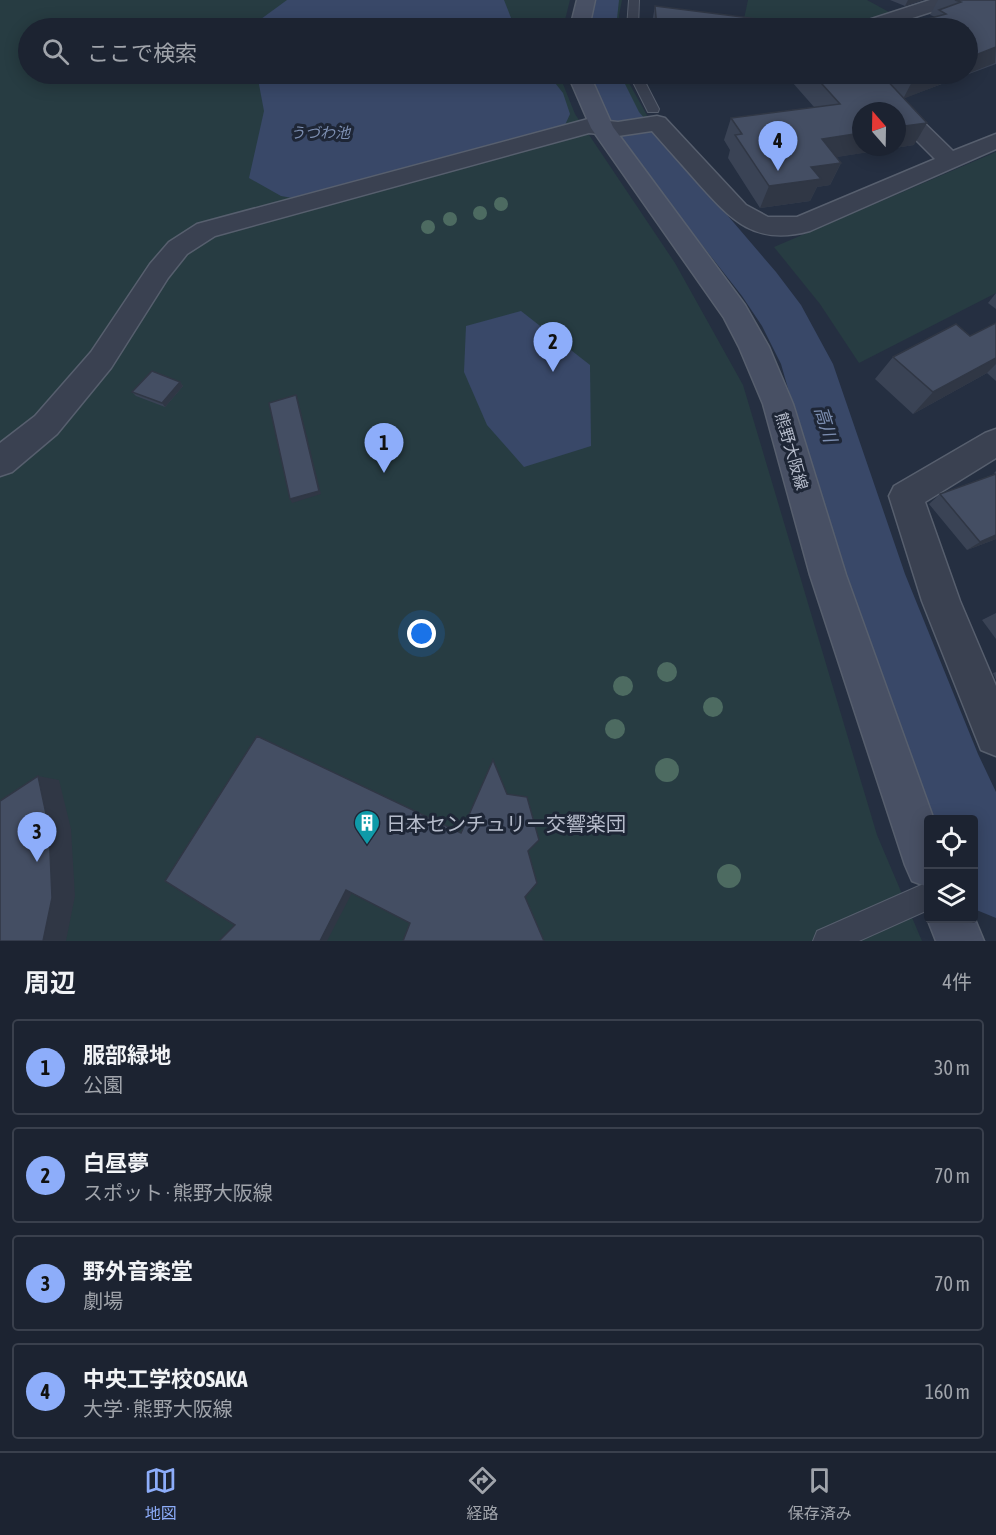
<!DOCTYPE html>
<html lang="ja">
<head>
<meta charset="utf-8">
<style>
	:root { --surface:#1c2331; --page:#292f3d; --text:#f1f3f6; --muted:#a0a4ab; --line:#3a404d; --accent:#8dadfa }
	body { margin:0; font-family:"Asap Condensed","Noto Sans JP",sans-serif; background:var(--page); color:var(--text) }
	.controls { position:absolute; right:18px; bottom:18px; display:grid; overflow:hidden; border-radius:6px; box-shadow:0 3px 15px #0003 }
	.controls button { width:54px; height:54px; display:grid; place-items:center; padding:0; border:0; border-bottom:2px solid var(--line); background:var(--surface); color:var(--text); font:30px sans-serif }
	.compass { position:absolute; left:852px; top:102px; width:54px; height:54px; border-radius:50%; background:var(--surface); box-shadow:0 3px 15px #0003; rotate:340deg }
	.you { position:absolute; left:422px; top:634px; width:21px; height:21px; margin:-15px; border:4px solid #fff; border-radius:50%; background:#1a73e8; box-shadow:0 0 0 9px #1a73e833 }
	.badge { display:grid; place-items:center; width:39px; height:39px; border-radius:50%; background:var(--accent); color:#111; font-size:20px; font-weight:700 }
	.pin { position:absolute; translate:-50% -50px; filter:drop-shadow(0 2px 3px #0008) }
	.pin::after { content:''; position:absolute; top:32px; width:21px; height:18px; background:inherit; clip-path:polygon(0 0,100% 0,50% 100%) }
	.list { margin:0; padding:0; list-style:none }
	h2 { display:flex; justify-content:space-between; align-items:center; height:78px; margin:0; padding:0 24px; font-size:26px }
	h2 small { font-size:20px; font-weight:400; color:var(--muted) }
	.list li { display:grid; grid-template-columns:39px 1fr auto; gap:18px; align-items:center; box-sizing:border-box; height:96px; margin:0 12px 12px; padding:0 12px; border:2px solid var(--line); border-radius:6px }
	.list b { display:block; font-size:22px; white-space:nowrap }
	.list p { margin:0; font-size:20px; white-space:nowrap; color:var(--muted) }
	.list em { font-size:20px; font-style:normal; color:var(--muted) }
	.icon { flex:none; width:33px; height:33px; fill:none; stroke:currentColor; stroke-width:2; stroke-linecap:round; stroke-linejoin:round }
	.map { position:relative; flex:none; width:996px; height:941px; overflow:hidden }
	.search { position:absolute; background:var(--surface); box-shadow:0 3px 15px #0003; left:18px; right:18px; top:18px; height:66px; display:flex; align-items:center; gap:15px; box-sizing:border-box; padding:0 21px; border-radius:33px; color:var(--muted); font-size:22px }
	.sheet { height:510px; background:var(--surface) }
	nav { display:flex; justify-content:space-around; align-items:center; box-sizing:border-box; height:84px; border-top:2px solid var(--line); background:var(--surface); font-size:16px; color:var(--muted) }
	nav a { display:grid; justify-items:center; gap:3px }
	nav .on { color:var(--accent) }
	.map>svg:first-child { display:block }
	.green { fill:#273c42 }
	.water { fill:#394868 }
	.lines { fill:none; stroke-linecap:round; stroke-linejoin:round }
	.river { fill:#394868; fill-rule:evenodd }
	.service-casing { stroke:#575f6e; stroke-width:2 }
	.minor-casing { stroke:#575f6e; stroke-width:3 }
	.secondary-casing { stroke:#575f6e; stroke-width:3 }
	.service { fill:#3a4151; fill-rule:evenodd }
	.minor { fill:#3a4151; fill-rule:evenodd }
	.secondary { fill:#485064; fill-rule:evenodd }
	.tree { fill:#4d6b61 }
	.wall { fill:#3a4355 }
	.shaded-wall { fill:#303745 }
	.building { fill:#444e63; stroke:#303745; stroke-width:1.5 }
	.labels { text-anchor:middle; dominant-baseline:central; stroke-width:6; stroke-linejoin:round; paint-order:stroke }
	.far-water-label { font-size:15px; font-style:italic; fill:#7d8fb2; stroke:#1e2636 }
	.street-label { font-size:16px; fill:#b6bccb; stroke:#1e2636 }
	.water-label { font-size:18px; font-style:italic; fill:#7d8fb2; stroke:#1e2636 }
	.near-poi-label { font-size:20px; fill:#b6bccb; stroke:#1e2636; text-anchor:start }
</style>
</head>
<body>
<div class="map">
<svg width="996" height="941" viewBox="0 0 996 941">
	<rect width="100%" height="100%" fill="#252f41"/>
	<!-- green -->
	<g class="green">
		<path d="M 0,0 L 570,0 L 563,28 L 28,28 L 28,74 L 559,74 L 575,114 L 675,263 L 743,385 L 877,835 L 922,941 L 0,941 Z"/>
		<path d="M 608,0 L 622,0 L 619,15 L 620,28 L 604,28 L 604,15 Z"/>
		<path d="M 748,0 L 867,0 L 889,12 L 837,28 L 742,28 Z"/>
		<path d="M 608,74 L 624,74 L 648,117 L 633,119 Z"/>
		<path d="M 996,152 L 996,293 L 859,363 L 820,304 L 774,247 Z"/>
	</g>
	<!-- water -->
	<g class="water">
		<path d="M 287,0 L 504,0 L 515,28 L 259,28 L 261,19 Z"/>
		<path d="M 257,74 L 548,74 L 563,93 L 570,114 L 565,125 L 298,199 L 281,196 L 249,178 L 264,111 Z"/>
		<path d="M 521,311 L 590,365 L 591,446 L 524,467 L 487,425 L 464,372 L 466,326 Z"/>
	</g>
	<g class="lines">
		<!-- river -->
		<g class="river">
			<path d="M 587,0 L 619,0 L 616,28 L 582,28 L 582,16 Z"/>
			<path d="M 584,74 L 620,74 L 639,112 L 776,272 L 801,305 L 833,364 L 905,574 L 978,754 L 996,792 L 996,918 L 974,909 L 974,820 L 930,820 L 912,777 L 841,574 L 781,364 L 762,326 L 742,296 L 607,124 Z"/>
		</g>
		<defs>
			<g id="service">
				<path d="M 629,0 L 639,0 L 638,28 L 627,28 Z"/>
				<path d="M 629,74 L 641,74 L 659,109 L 658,112 L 648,112 Z"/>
				<path d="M 928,882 L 928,910 L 859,941 L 813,941 L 817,931 Z"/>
			</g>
			<g id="minor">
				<path d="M 930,0 L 958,0 L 956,4 L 881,28 L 853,28 L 856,24 Z"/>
				<path d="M 853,74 L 874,74 L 953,151 L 996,134 L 996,149 L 810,231 C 755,246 732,221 698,183 C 683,166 667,148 652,131 L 618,136 L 589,133 L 215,236 L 187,254 L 168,278 L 111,368 L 57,434 L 12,472 L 0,476 L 0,443 L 35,416 L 91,352 L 150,264 L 169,242 L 197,224 L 588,119 L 618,122 L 657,116 L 665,118 L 746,205 L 768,217 L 797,217 L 935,159 L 897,121 L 897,111 L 888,111 Z"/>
				<path d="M 996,429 L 996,458 L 925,502 L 960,601 L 996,686 L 996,756 L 981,750 L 975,735 L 922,601 L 889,496 L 894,486 L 985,433 Z"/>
			</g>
			<g id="secondary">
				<path d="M 577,0 L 595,0 L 589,28 L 570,28 Z"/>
				<path d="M 571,74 L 591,74 L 593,82 L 613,127 L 745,305 L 769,347 L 793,404 L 846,575 L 934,820 L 928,820 L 928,887 L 912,881 L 905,865 L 810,575 L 763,404 L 739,347 L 724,318 L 591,128 L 571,82 Z"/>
				<path d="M 928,913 L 928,918 L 974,917 L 984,941 L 936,941 L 927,918 Z"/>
			</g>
		</defs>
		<!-- service casing -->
		<use href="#service" class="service-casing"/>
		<!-- minor casing -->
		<use href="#minor" class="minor-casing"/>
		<!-- secondary casing -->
		<use href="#secondary" class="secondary-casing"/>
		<!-- service -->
		<use href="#service" class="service"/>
		<!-- minor -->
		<use href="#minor" class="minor"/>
		<!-- secondary -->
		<use href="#secondary" class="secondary"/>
	</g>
	<!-- trees -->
	<g class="tree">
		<circle cx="501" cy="204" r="7"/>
		<circle cx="480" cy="213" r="7"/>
		<circle cx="450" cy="219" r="7"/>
		<circle cx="428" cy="227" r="7"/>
		<circle cx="667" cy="672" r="10"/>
		<circle cx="623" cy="686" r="10"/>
		<circle cx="713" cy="707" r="10"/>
		<circle cx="615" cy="729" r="10"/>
		<circle cx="667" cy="770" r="12"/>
		<circle cx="729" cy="876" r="12"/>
	</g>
	<!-- wall -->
	<g class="wall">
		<path d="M 890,0 L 923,0 L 905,6 Z"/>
		<path d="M 938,0 L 996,0 L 996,64 L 904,98 L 914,145 L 836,157 L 841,163 L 830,185 L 817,187 L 810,201 L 760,208 L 728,158 L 730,150 L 724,140 L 731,118 L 814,107 L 785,74 L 780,74 L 968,74 L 968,28 L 926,28 L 931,18 L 936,17 L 930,15 Z"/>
		<path d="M 655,6 L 822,28 L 651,28 Z"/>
		<path d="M 705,74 L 728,74 L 727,76 Z"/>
		<path d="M 996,293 L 996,309 L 988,303 Z"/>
		<path d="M 996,323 L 996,381 L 987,373 L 913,414 L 875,379 L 893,357 L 970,336 Z"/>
		<path d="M 180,382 L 183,386 L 165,407 L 136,396 L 132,392 Z"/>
		<path d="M 996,471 L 996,539 L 967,550 L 929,504 L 940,494 L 995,474 L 994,473 Z"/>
		<path d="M 996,613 L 996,639 L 982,620 Z"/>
		<path d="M 996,672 L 996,680 L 993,673 Z"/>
	</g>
	<!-- shaded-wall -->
	<g class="shaded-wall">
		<path d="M 908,0 L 923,0 L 905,6 Z"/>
		<path d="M 996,47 L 995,63 L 903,99 L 914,78 L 927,74 L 968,74 L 968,58 Z"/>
		<path d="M 927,123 L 914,145 L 812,161 L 822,139 L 861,133 L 861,147 L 897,147 L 897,127 Z"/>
		<path d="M 841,163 L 830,185 L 817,187 L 810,201 L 760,208 L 769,186 L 811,167 Z"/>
		<path d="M 996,358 L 996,364 L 987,373 L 913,414 L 933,392 Z"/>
		<path d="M 180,382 L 183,386 L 165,407 L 162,403 Z"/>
		<path d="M 296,395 L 298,400 L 321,494 L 292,503 L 290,499 Z"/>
		<path d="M 996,535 L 996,539 L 967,550 L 980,542 Z"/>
		<path d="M 38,776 L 59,780 L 71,829 L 75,896 L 66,941 L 43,941 Z"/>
		<path d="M 354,889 L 327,941 L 320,941 L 346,890 Z"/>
	</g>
	<!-- building -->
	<g class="building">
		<path d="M 955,0 L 996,0 L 996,47 L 968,58 L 968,28 L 950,28 L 931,18 L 946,14 L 939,10 L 961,2 Z"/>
		<path d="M 655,6 L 822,27 L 822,28 L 657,28 Z"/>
		<path d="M 813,74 L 881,74 L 927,123 L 897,127 L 897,111 L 861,111 L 861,133 L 822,139 L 841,163 L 811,167 L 821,179 L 769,186 L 735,135 L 742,134 L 731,118 L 840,104 Z"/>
		<path d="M 908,74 L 927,74 L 914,78 Z"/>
		<path d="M 996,323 L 996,358 L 933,392 L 893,357 L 956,324 L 970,336 Z"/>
		<path d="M 152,371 L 180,382 L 162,403 L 132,392 Z"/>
		<path d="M 296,395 L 319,491 L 290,499 L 269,403 Z"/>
		<path d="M 996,474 L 996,535 L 980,542 L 940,494 Z"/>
		<path d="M 257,736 L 461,833 L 493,760 L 507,794 L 527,797 L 539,840 L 528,851 L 537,883 L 525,897 L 544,941 L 403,941 L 410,923 L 346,890 L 320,941 L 219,941 L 235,925 L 165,881 Z"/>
		<path d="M 38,776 L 49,828 L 52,898 L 43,941 L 0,941 L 0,801 Z"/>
	</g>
	<!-- icons -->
	<defs>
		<symbol id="building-pin" viewBox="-11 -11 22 30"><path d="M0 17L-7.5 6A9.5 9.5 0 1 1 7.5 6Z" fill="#0f9aa8" stroke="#1e2636"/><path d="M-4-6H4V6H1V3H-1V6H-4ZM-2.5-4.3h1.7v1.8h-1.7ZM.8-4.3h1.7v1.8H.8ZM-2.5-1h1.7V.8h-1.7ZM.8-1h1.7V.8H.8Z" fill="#fff"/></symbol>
	</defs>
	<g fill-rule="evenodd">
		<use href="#building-pin" x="352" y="808" width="30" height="40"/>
	</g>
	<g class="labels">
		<!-- far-water labels -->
		<g class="far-water-label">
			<text x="320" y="132">うづわ池</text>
		</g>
		<!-- street labels -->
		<g class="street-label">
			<text transform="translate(792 451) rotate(74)">熊野大阪線</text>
		</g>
		<!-- water labels -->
		<g class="water-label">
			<text transform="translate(826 424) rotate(73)">高川</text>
		</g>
		<!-- near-poi labels -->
		<g class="near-poi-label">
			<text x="386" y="823">日本センチュリー交響楽団</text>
		</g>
	</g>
</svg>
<div class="controls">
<button><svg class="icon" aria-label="locate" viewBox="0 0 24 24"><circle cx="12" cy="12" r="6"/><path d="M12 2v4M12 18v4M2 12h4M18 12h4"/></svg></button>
<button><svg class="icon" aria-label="layers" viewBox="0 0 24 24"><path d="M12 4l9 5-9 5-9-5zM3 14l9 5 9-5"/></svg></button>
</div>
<svg class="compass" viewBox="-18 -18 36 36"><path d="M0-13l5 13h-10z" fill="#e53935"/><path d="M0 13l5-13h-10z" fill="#a0a4ab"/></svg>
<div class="you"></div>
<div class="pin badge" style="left:384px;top:473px">1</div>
<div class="pin badge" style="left:553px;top:372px">2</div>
<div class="pin badge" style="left:37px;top:862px">3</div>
<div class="pin badge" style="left:778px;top:171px">4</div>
<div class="search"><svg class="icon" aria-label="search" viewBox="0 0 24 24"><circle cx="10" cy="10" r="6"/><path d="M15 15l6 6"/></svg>ここで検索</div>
</div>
<section class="sheet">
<h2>周辺<small>4件</small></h2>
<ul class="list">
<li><span class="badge">1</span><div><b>服部緑地</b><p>公園</p></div><em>30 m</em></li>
<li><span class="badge">2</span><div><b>白昼夢</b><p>スポット · 熊野大阪線</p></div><em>70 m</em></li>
<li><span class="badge">3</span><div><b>野外音楽堂</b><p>劇場</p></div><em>70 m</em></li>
<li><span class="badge">4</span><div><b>中央工学校OSAKA</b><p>大学 · 熊野大阪線</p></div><em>160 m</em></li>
</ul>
</section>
<nav>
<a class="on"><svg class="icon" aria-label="map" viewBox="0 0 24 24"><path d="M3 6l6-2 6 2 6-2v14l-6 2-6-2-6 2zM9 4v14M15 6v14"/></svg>地図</a>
<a><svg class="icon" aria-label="directions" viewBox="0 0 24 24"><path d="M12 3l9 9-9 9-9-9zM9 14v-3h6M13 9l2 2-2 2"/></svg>経路</a>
<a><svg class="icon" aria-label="saved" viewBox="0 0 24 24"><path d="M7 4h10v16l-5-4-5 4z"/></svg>保存済み</a>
</nav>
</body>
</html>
